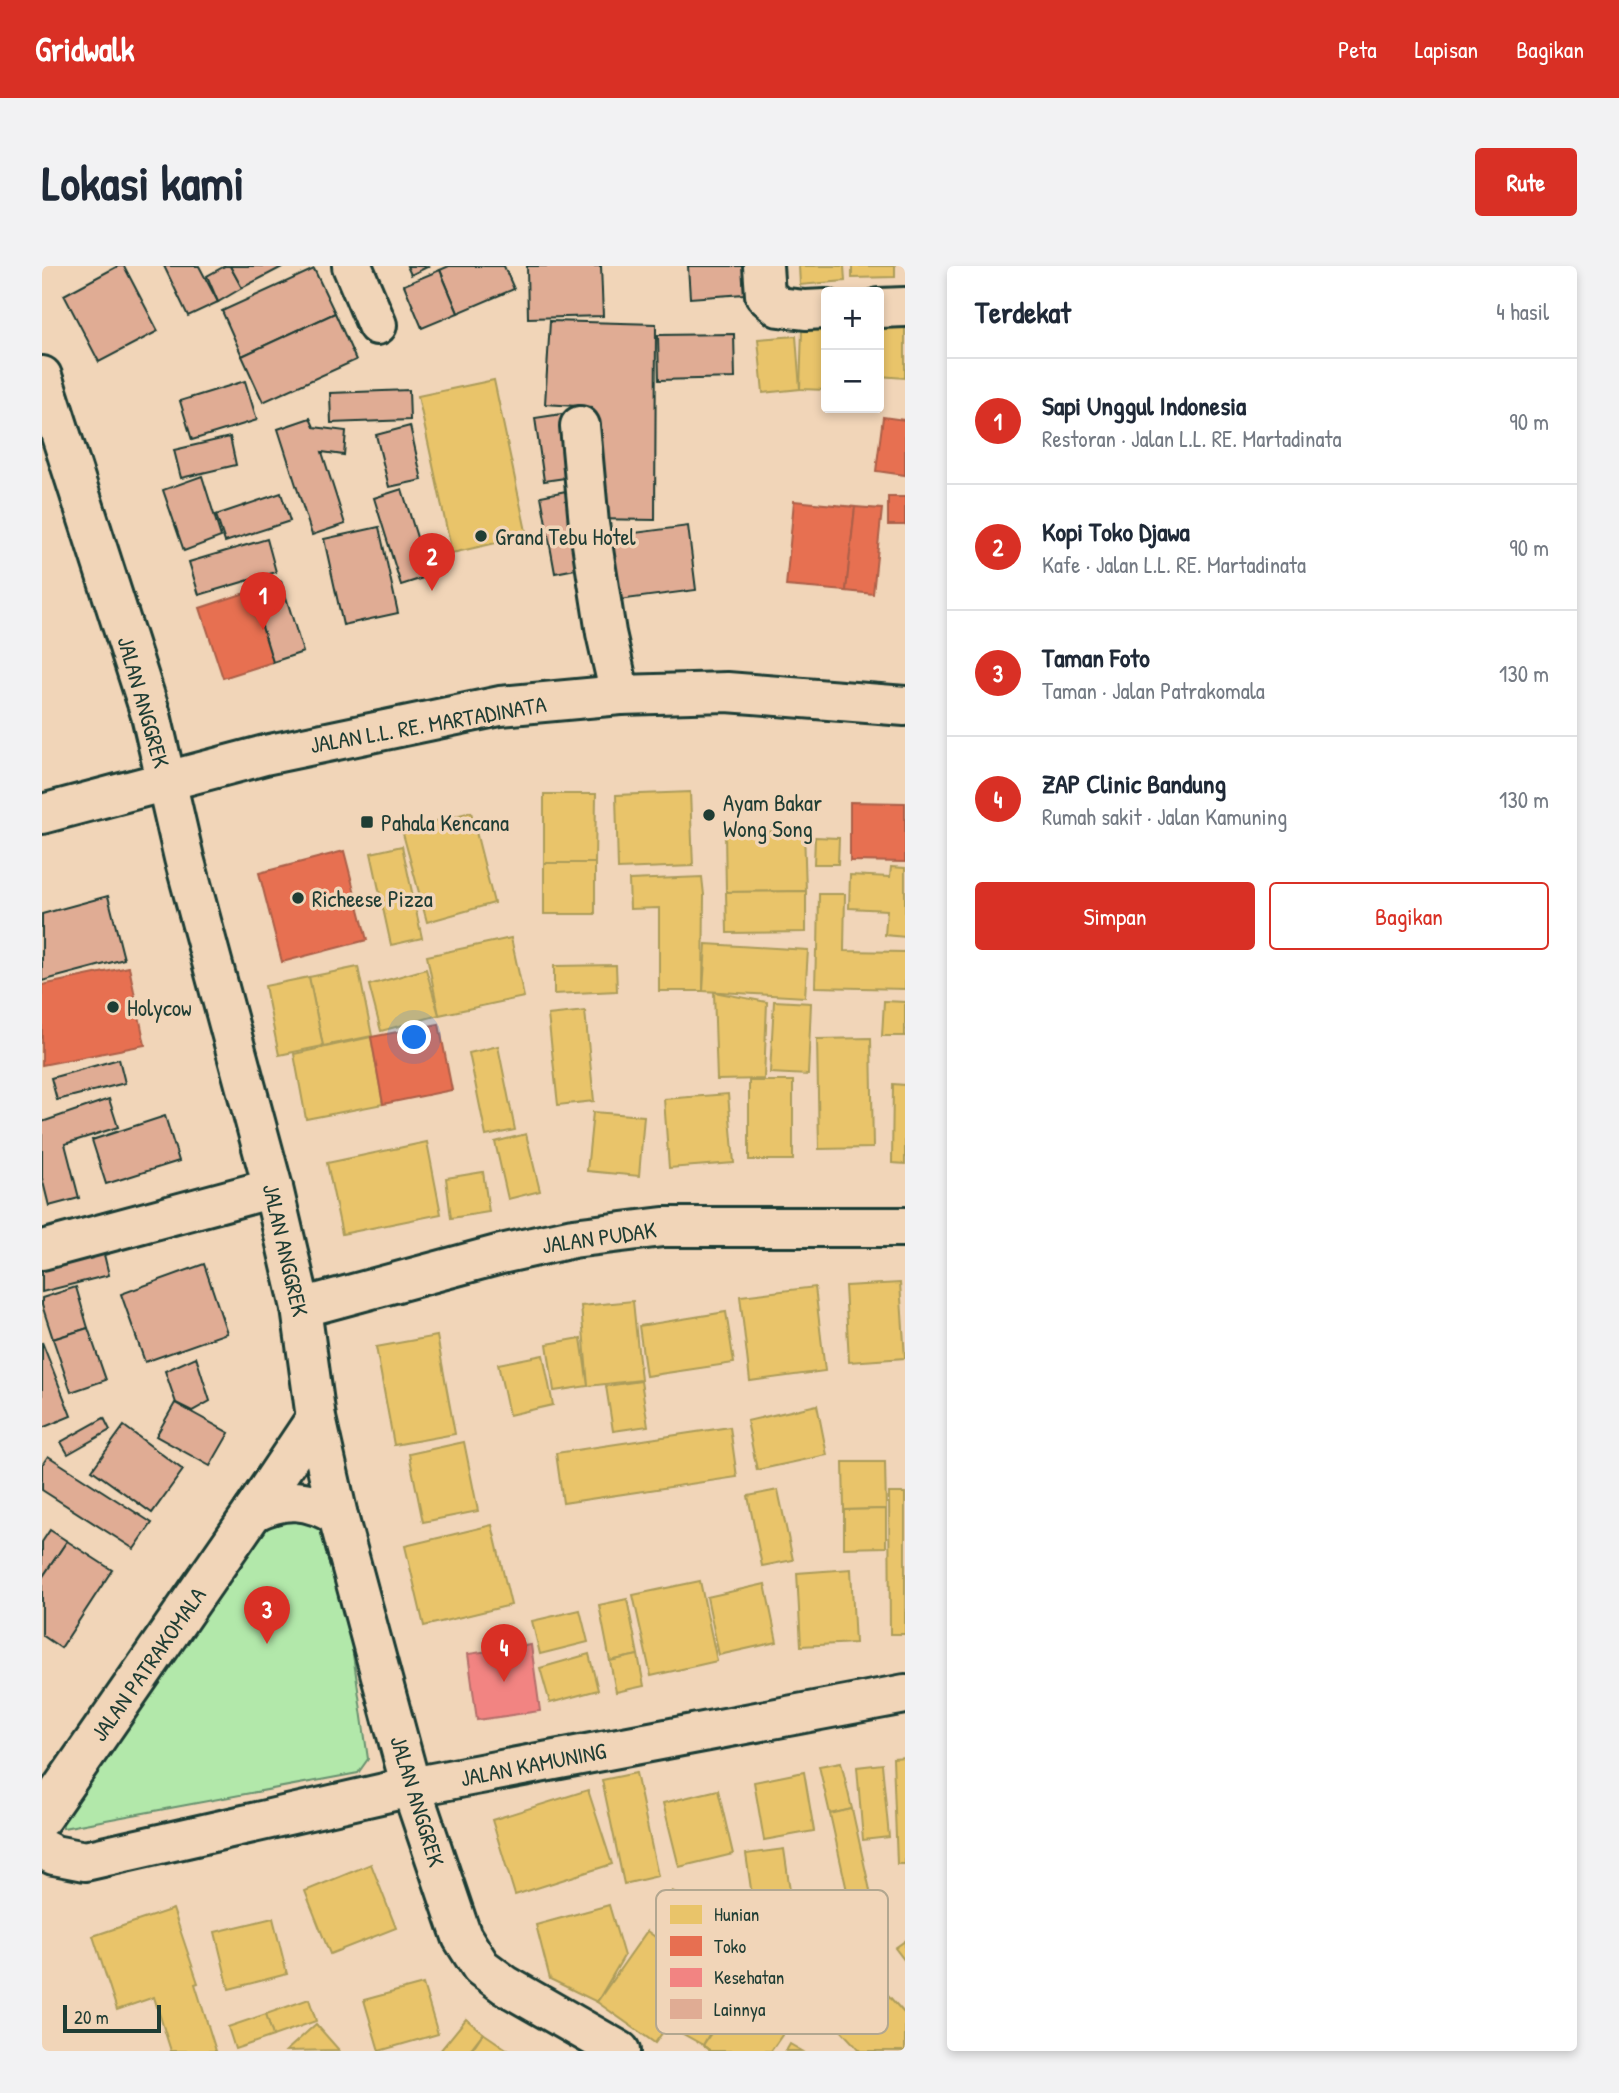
<!DOCTYPE html>
<html lang="id">
<head>
<meta charset="utf-8">
<style>
	:root { --surface:#fff; --page:#f2f2f3; --text:#1f2937; --muted:#747a83; --line:#e0e1e3; --accent:#d93025 }
	body { margin:0; font-family:"Patrick Hand",sans-serif; background:var(--page); color:var(--text) }
	.controls { position:absolute; right:21px; top:21px; display:grid; overflow:hidden; border-radius:7px; box-shadow:0 4px 10px #0003 }
	.controls button { width:63px; height:63px; display:grid; place-items:center; padding:0; border:0; border-bottom:2px solid var(--line); background:var(--surface); color:var(--text); font:35px sans-serif }
	.scale { position:absolute; left:21px; bottom:18px; width:98px; box-sizing:border-box; padding-left:7px; border:4px solid #1f3d34; border-top:0; font-size:19px; line-height:24px; white-space:nowrap; color:#1f3d34; -webkit-text-stroke:5px #f1d5b8; paint-order:stroke }
	.you { position:absolute; left:373px; top:772px; width:24px; height:24px; margin:-18px; border:5px solid #fff; border-radius:50%; background:#1a73e8; box-shadow:0 0 0 10px #1a73e833 }
	.badge { display:grid; place-items:center; width:46px; height:46px; border-radius:50%; background:var(--accent); color:#fff; font-size:23px; font-weight:700 }
	.pin { position:absolute; translate:-50% -58px; filter:drop-shadow(0 2px 4px #0008) }
	.pin::after { content:''; position:absolute; top:37px; width:24px; height:21px; background:inherit; clip-path:polygon(0 0,100% 0,50% 100%) }
	.list { margin:0; padding:0; list-style:none }
	h2 { display:flex; justify-content:space-between; align-items:center; height:91px; margin:0; padding:0 28px; font-size:30px }
	h2 small { font-size:23px; font-weight:400; color:var(--muted) }
	.list li { display:grid; grid-template-columns:46px 1fr auto; gap:21px; align-items:center; box-sizing:border-box; height:126px; padding:0 28px; border-top:2px solid var(--line) }
	.list b { display:block; font-size:26px; white-space:nowrap }
	.list p { margin:0; font-size:23px; white-space:nowrap; color:var(--muted) }
	.list em { font-size:23px; font-style:normal; color:var(--muted) }
	.actions { display:flex; gap:14px; padding:21px 28px }
	.actions a { flex:1; padding:16px 0; border:2px solid var(--accent); border-radius:7px; text-align:center; font-size:24px; color:var(--accent) }
	.actions .main { background:var(--accent); color:#fff }
	.map { position:relative; flex:none; width:863px; height:1785px; overflow:hidden; border-radius:7px }
	header { display:flex; align-items:center; gap:42px; box-sizing:border-box; height:98px; padding:0 35px; background:var(--accent); color:#fff }
	header strong { font-size:33px }
	nav { display:flex; gap:38px; margin-inline-start:auto; font-size:24px }
	.intro { display:flex; align-items:center; justify-content:space-between; box-sizing:border-box; height:168px; padding:0 42px }
	h1 { margin:0; font-size:49px }
	.button { padding:18px 32px; border-radius:7px; background:var(--accent); color:#fff; font-size:24px; font-weight:700 }
	main { display:flex; gap:42px; padding:0 42px }
	aside { flex:1; background:var(--surface); border-radius:7px; box-shadow:0 4px 10px #0003 }
	.map>svg:first-child { display:block }
	.green { fill:#b2e8aa; stroke:#68926f; stroke-width:2 }
	.homes { fill:#e9c46a; stroke:#ac9c5a; stroke-width:2 }
	.shops { fill:#e76f51; stroke:#ab6048; stroke-width:2 }
	.health { fill:#f28482; stroke:#b36f6b; stroke-width:2 }
	.building { fill:#e0ac94; stroke:#1f3d34; stroke-width:2 }
	.lines { fill:none; stroke-linecap:round; stroke-linejoin:round }
	.minor-casing { stroke:#1f3d34; stroke-width:44 }
	.major-casing { stroke:#1f3d34; stroke-width:44 }
	.minor { stroke:#f1d5b8; stroke-width:38 }
	.major { stroke:#f1d5b8; stroke-width:38 }
	.poi-dot { fill:#1f3d34; stroke:#f1d5b8; stroke-width:2.5 }
	.labels { text-anchor:middle; dominant-baseline:central; stroke-width:7; stroke-linejoin:round; paint-order:stroke }
	.poi-label { font-size:23px; fill:#1f3d34; stroke:#f1d5b8; text-anchor:start }
	.street-label { font-size:23px; fill:#1f3d34; stroke:#f1d5b8 }
	.key { fill:#f1d5b8; stroke:#b2a790; stroke-width:2 }
	.key-label { font-size:19px; fill:#1f3d34 }
</style>
</head>
<body>
<header>
<strong>Gridwalk</strong>
<nav><a>Peta</a><a>Lapisan</a><a>Bagikan</a></nav>
</header>
<div class="intro"><h1>Lokasi kami</h1><a class="button">Rute</a></div>
<main>
<div class="map">
<svg width="863" height="1785" viewBox="0 0 863 1785">
	<rect width="100%" height="100%" fill="#f1d5b8"/>
	<filter id="ink" filterUnits="userSpaceOnUse"><feTurbulence type="fractalNoise" baseFrequency=".0143" numOctaves="2"/><feDisplacementMap in="SourceGraphic" scale="14" xChannelSelector="R" yChannelSelector="G"/><feConvolveMatrix kernelMatrix="1 2 1 2 8 2 1 2 1" color-interpolation-filters="sRGB"/></filter>
	<g filter="url(#ink)">
		<!-- green -->
		<path class="green" d="M 242,1248 L 293,1262 L 326,1493 L 316,1507 L 21,1562 L 19,1547 L 224,1264 Z"/>
		<!-- homes -->
		<g class="homes">
			<path d="M 757,0 L 802,0 L 803,15 L 758,19 Z"/>
			<path d="M 810,0 L 853,0 L 853,11 L 810,12 Z"/>
			<path d="M 837,54 L 863,56 L 863,112 L 837,110 Z"/>
			<path d="M 760,64 L 784,65 L 784,124 L 758,123 Z"/>
			<path d="M 754,70 L 758,123 L 721,127 L 716,73 Z"/>
			<path d="M 452,114 L 485,270 L 410,287 L 376,130 Z"/>
			<path d="M 648,526 L 651,600 L 576,603 L 574,529 Z"/>
			<path d="M 502,528 L 554,528 L 553,597 L 502,597 Z"/>
			<path d="M 429,546 L 452,637 L 385,656 L 360,564 Z"/>
			<path d="M 762,564 L 764,625 L 684,626 L 683,567 Z"/>
			<path d="M 773,571 L 797,572 L 796,598 L 772,598 Z"/>
			<path d="M 360,580 L 380,672 L 349,679 L 329,587 Z"/>
			<rect x="502" y="597" width="51" height="51"/>
			<path d="M 849,601 L 863,602 L 863,671 L 843,669 L 845,644 L 807,642 L 808,609 L 848,611 Z"/>
			<path d="M 660,611 L 662,629 L 661,725 L 617,725 L 617,642 L 588,643 L 587,614 Z"/>
			<path d="M 764,625 L 764,666 L 685,667 L 684,626 Z"/>
			<path d="M 777,628 L 803,628 L 802,685 L 863,686 L 863,723 L 773,721 L 774,684 L 776,684 Z"/>
			<path d="M 469,672 L 482,731 L 397,749 L 385,690 Z"/>
			<path d="M 664,678 L 766,684 L 763,731 L 661,725 Z"/>
			<path d="M 574,699 L 575,725 L 512,728 L 512,700 Z"/>
			<path d="M 316,701 L 330,770 L 281,780 L 267,711 Z"/>
			<path d="M 384,703 L 397,749 L 339,765 L 327,719 Z"/>
			<path d="M 267,711 L 281,780 L 237,789 L 223,720 Z"/>
			<path d="M 672,726 L 725,736 L 722,813 L 675,814 Z"/>
			<path d="M 732,735 L 769,737 L 766,809 L 728,807 Z"/>
			<path d="M 842,735 L 863,736 L 863,770 L 840,770 Z"/>
			<path d="M 543,745 L 552,835 L 516,839 L 506,749 Z"/>
			<path d="M 329,771 L 341,838 L 264,853 L 252,788 Z"/>
			<path d="M 829,772 L 831,882 L 777,883 L 775,773 Z"/>
			<path d="M 456,780 L 473,864 L 444,870 L 427,787 Z"/>
			<rect x="707" y="815" width="44" height="79"/>
			<path d="M 851,818 L 863,819 L 863,898 L 850,897 Z"/>
			<path d="M 686,828 L 692,897 L 627,902 L 622,833 Z"/>
			<path d="M 551,846 L 602,850 L 597,910 L 545,905 Z"/>
			<path d="M 484,868 L 498,925 L 466,933 L 453,876 Z"/>
			<path d="M 385,876 L 399,948 L 300,968 L 285,897 Z"/>
			<path d="M 441,906 L 447,946 L 409,952 L 404,912 Z"/>
			<path d="M 858,1017 L 863,1092 L 807,1096 L 803,1020 Z"/>
			<path d="M 773,1021 L 783,1105 L 708,1115 L 698,1030 Z"/>
			<path d="M 591,1035 L 599,1114 L 546,1120 L 539,1040 Z"/>
			<path d="M 684,1046 L 692,1097 L 604,1110 L 597,1060 Z"/>
			<path d="M 395,1070 L 413,1168 L 352,1179 L 334,1081 Z"/>
			<path d="M 539,1072 L 546,1120 L 512,1125 L 505,1078 Z"/>
			<path d="M 501,1089 L 511,1139 L 467,1149 L 456,1098 Z"/>
			<path d="M 599,1115 L 606,1160 L 571,1165 L 564,1120 Z"/>
			<path d="M 775,1139 L 785,1189 L 715,1204 L 705,1155 Z"/>
			<path d="M 688,1161 L 695,1211 L 521,1237 L 514,1187 Z"/>
			<path d="M 422,1176 L 436,1245 L 381,1256 L 367,1188 Z"/>
			<path d="M 801,1196 L 843,1196 L 844,1243 L 802,1244 Z"/>
			<path d="M 736,1224 L 751,1294 L 720,1300 L 706,1230 Z"/>
			<path d="M 847,1227 L 863,1227 L 863,1368 L 848,1368 Z"/>
			<path d="M 844,1243 L 844,1281 L 802,1282 L 802,1244 Z"/>
			<path d="M 450,1259 L 469,1339 L 382,1360 L 363,1280 Z"/>
			<path d="M 809,1303 L 813,1377 L 759,1380 L 755,1307 Z"/>
			<path d="M 658,1315 L 675,1395 L 609,1410 L 591,1329 Z"/>
			<path d="M 723,1318 L 735,1376 L 677,1389 L 665,1331 Z"/>
			<path d="M 585,1333 L 596,1389 L 568,1395 L 557,1339 Z"/>
			<path d="M 538,1344 L 546,1376 L 498,1388 L 490,1355 Z"/>
			<path d="M 547,1388 L 556,1424 L 508,1437 L 498,1402 Z"/>
			<path d="M 596,1389 L 602,1420 L 574,1426 L 568,1395 Z"/>
			<path d="M 863,1491 L 863,1598 L 855,1598 L 851,1492 Z"/>
			<path d="M 799,1496 L 810,1543 L 788,1548 L 777,1500 Z"/>
			<path d="M 840,1498 L 847,1571 L 821,1574 L 815,1501 Z"/>
			<path d="M 762,1506 L 772,1565 L 722,1574 L 712,1516 Z"/>
			<path d="M 594,1507 L 616,1610 L 582,1618 L 560,1514 Z"/>
			<path d="M 546,1524 L 570,1598 L 473,1629 L 450,1554 Z"/>
			<path d="M 676,1524 L 691,1588 L 637,1601 L 621,1537 Z"/>
			<path d="M 810,1543 L 831,1638 L 809,1643 L 788,1548 Z"/>
			<path d="M 742,1583 L 750,1639 L 712,1644 L 704,1588 Z"/>
			<path d="M 329,1598 L 354,1662 L 288,1688 L 263,1625 Z"/>
			<path d="M 630,1625 L 681,1653 L 664,1686 L 612,1659 Z"/>
			<path d="M 567,1639 L 582,1690 L 555,1736 L 508,1713 L 494,1659 Z"/>
			<path d="M 131,1643 L 156,1717 L 153,1718 L 174,1785 L 129,1785 L 112,1731 L 75,1744 L 51,1670 Z"/>
			<path d="M 231,1652 L 245,1708 L 187,1723 L 173,1666 Z"/>
			<path d="M 605,1665 L 663,1707 L 613,1777 L 555,1736 Z"/>
			<path d="M 863,1675 L 863,1695 L 853,1682 Z"/>
			<path d="M 717,1697 L 767,1730 L 729,1785 L 669,1785 L 661,1779 Z"/>
			<path d="M 828,1709 L 863,1748 L 863,1785 L 818,1785 L 785,1749 Z"/>
			<path d="M 381,1718 L 396,1768 L 337,1785 L 322,1734 Z"/>
			<path d="M 267,1733 L 274,1755 L 231,1770 L 224,1748 Z"/>
			<path d="M 649,1738 L 676,1753 L 661,1779 L 634,1764 Z"/>
			<path d="M 224,1748 L 231,1770 L 193,1783 L 186,1761 Z"/>
			<path d="M 424,1753 L 441,1767 L 427,1785 L 398,1785 Z"/>
			<path d="M 274,1758 L 297,1784 L 244,1785 Z"/>
			<path d="M 441,1767 L 466,1784 L 466,1785 L 429,1785 Z"/>
			<path d="M 748,1778 L 760,1785 L 744,1785 Z"/>
		</g>
		<!-- shops -->
		<g class="shops">
			<path d="M 841,151 L 863,154 L 863,209 L 834,205 Z"/>
			<rect x="846" y="231" width="17" height="28"/>
			<path d="M 752,235 L 813,241 L 804,325 L 744,320 Z"/>
			<path d="M 813,241 L 840,243 L 831,328 L 804,325 Z"/>
			<path d="M 209,325 L 231,396 L 181,412 L 158,342 Z"/>
			<path d="M 808,536 L 863,537 L 863,596 L 808,595 Z"/>
			<path d="M 302,585 L 325,674 L 240,696 L 217,607 Z"/>
			<path d="M 87,701 L 103,779 L 0,799 L 0,719 Z"/>
			<path d="M 397,758 L 410,824 L 341,838 L 329,771 Z"/>
		</g>
		<!-- health -->
		<path class="health" d="M 489,1379 L 498,1445 L 435,1454 L 426,1388 Z"/>
		<!-- building -->
		<g class="building">
			<path d="M 76,0 L 82,0 L 116,65 L 57,96 L 22,29 Z"/>
			<path d="M 122,0 L 157,0 L 176,36 L 146,50 Z"/>
			<path d="M 183,0 L 188,0 L 200,22 L 176,36 L 165,10 Z"/>
			<path d="M 188,0 L 242,0 L 200,22 Z"/>
			<path d="M 365,0 L 387,0 L 369,9 Z"/>
			<path d="M 407,0 L 462,0 L 472,23 L 416,47 L 398,4 Z"/>
			<path d="M 485,0 L 559,0 L 561,50 L 486,52 Z"/>
			<path d="M 646,0 L 701,0 L 702,28 L 648,32 Z"/>
			<path d="M 272,3 L 293,47 L 200,90 L 180,45 Z"/>
			<path d="M 398,4 L 416,47 L 380,62 L 362,19 Z"/>
			<path d="M 293,47 L 314,94 L 221,136 L 200,90 Z"/>
			<path d="M 508,55 L 614,58 L 613,254 L 549,253 L 550,141 L 503,138 Z"/>
			<path d="M 692,68 L 693,112 L 617,114 L 616,69 Z"/>
			<path d="M 203,115 L 215,154 L 150,174 L 138,135 Z"/>
			<path d="M 367,124 L 368,154 L 289,157 L 288,127 Z"/>
			<path d="M 520,148 L 530,211 L 502,215 L 493,152 Z"/>
			<path d="M 268,152 L 272,161 L 304,165 L 302,189 L 280,186 L 303,258 L 270,269 L 236,163 Z"/>
			<path d="M 368,160 L 380,214 L 347,221 L 334,169 Z"/>
			<path d="M 188,171 L 194,199 L 139,212 L 132,184 Z"/>
			<path d="M 160,210 L 179,271 L 142,285 L 121,224 Z"/>
			<path d="M 360,223 L 387,310 L 359,319 L 332,232 Z"/>
			<path d="M 529,224 L 544,301 L 513,307 L 499,230 Z"/>
			<path d="M 239,227 L 248,255 L 183,276 L 174,249 Z"/>
			<path d="M 646,260 L 654,324 L 577,334 L 569,270 Z"/>
			<path d="M 337,261 L 356,347 L 301,359 L 282,273 Z"/>
			<path d="M 225,273 L 234,306 L 157,329 L 147,296 Z"/>
			<path d="M 239,315 L 261,386 L 231,396 L 209,325 Z"/>
			<path d="M 66,630 L 82,693 L 0,715 L 0,648 Z"/>
			<path d="M 77,793 L 83,817 L 15,834 L 9,812 Z"/>
			<path d="M 67,833 L 76,861 L 23,878 L 37,932 L 7,940 L 0,912 L 0,856 Z"/>
			<path d="M 123,850 L 137,895 L 64,918 L 50,874 Z"/>
			<path d="M 59,976 L 67,1009 L 0,1026 L 0,992 Z"/>
			<path d="M 162,998 L 185,1067 L 103,1096 L 79,1028 Z"/>
			<path d="M 34,1021 L 46,1062 L 11,1073 L 0,1039 L 0,1032 Z"/>
			<path d="M 46,1062 L 64,1114 L 29,1126 L 11,1073 Z"/>
			<path d="M 0,1076 L 29,1150 L 0,1162 Z"/>
			<path d="M 154,1091 L 168,1135 L 150,1145 L 134,1137 L 123,1105 Z"/>
			<path d="M 133,1137 L 187,1167 L 168,1200 L 114,1170 Z"/>
			<path d="M 62,1152 L 68,1164 L 26,1188 L 19,1176 Z"/>
			<path d="M 82,1160 L 141,1204 L 110,1247 L 50,1204 Z"/>
			<path d="M 6,1190 L 110,1257 L 92,1283 L 0,1224 L 0,1199 Z"/>
			<path d="M 8,1264 L 25,1275 L 0,1312 L 0,1276 Z"/>
			<path d="M 25,1275 L 70,1304 L 19,1382 L 0,1369 L 0,1312 Z"/>
		</g>
		<g class="lines">
			<defs>
				<g id="minor">
					<path d="M 310,0 L 335,59"/>
					<path d="M 721,0 L 723,29 L 737,41 L 763,44 L 784,43"/>
					<path d="M 837,42 L 863,41"/>
					<path d="M 0,110 L 109,449 L 142,592 L 231,922 L 259,1042 L 274,1152 L 296,1250 L 369,1521 L 420,1671 L 439,1701 L 463,1719 L 578,1785"/>
					<path d="M 538,160 L 547,258 L 564,367 L 578,429"/>
					<path d="M 0,984 L 231,922"/>
					<path d="M 259,1042 L 459,988 L 531,972 L 621,961 L 863,961"/>
					<path d="M 211,1246 C 243,1230 266,1232 296,1250"/>
					<path d="M 0,1551 L 211,1246 L 274,1152"/>
					<path d="M 0,1583 L 12,1589 L 43,1595 L 369,1521 L 863,1428"/>
				</g>
				<path id="major" d="M 0,548 L 223,489 L 458,440 L 578,429 L 685,426 L 863,440"/>
			</defs>
			<!-- minor casing -->
			<use href="#minor" class="minor-casing"/>
			<!-- major casing -->
			<use href="#major" class="major-casing"/>
			<!-- minor -->
			<use href="#minor" class="minor"/>
			<!-- major -->
			<use href="#major" class="major"/>
		</g>
	</g>
	<!-- markers -->
	<g class="poi-dot">
		<circle cx="439" cy="270" r="7"/>
		<circle cx="667" cy="549" r="7"/>
		<rect x="318" y="549" width="14" height="14" rx="3.5"/>
		<circle cx="256" cy="632" r="7"/>
		<circle cx="71" cy="741" r="7"/>
	</g>
	<g class="labels">
		<!-- poi labels -->
		<g class="poi-label">
			<text x="453" y="270">Grand Tebu Hotel</text>
			<text x="681" y="536">Ayam Bakar<tspan x="681" dy="26">Wong Song</tspan></text>
			<text x="339" y="556">Pahala Kencana</text>
			<text x="270" y="632">Richeese Pizza</text>
			<text x="85" y="741">Holycow</text>
		</g>
		<!-- street labels -->
		<g class="street-label">
			<text transform="translate(102 436) rotate(74)">JALAN ANGGREK</text>
			<text transform="translate(386 458) rotate(-10)">JALAN L.L. RE. MARTADINATA</text>
			<text transform="translate(557 971) rotate(-8)">JALAN PUDAK</text>
			<text transform="translate(244 984) rotate(77)">JALAN ANGGREK</text>
			<text transform="translate(106 1398) rotate(-55)">JALAN PATRAKOMALA</text>
			<text transform="translate(491 1498) rotate(-11)">JALAN KAMUNING</text>
			<text transform="translate(376 1535) rotate(73)">JALAN ANGGREK</text>
		</g>
	</g>
	<!-- legend -->
	<rect x="614" y="1624" width="232" height="144" rx="10" class="key"/>
	<rect x="628" y="1639" width="32" height="19" fill="#e9c46a"/>
	<rect x="628" y="1670" width="32" height="20" fill="#e76f51"/>
	<rect x="628" y="1702" width="32" height="19" fill="#f28482"/>
	<rect x="628" y="1733" width="32" height="20" fill="#e0ac94"/>
	<g class="key-label">
		<text x="672" y="1655">Hunian</text>
		<text x="672" y="1687">Toko</text>
		<text x="672" y="1718">Kesehatan</text>
		<text x="672" y="1750">Lainnya</text>
	</g>
</svg>
<div class="controls">
<button>+</button>
<button>−</button>
</div>
<div class="scale">20 m</div>
<div class="you"></div>
<div class="pin badge" style="left:221px;top:364px">1</div>
<div class="pin badge" style="left:390px;top:325px">2</div>
<div class="pin badge" style="left:225px;top:1378px">3</div>
<div class="pin badge" style="left:462px;top:1416px">4</div>
</div>
<aside>
<h2>Terdekat<small>4 hasil</small></h2>
<ul class="list">
<li><span class="badge">1</span><div><b>Sapi Unggul Indonesia</b><p>Restoran · Jalan L.L. RE. Martadinata</p></div><em>90 m</em></li>
<li><span class="badge">2</span><div><b>Kopi Toko Djawa</b><p>Kafe · Jalan L.L. RE. Martadinata</p></div><em>90 m</em></li>
<li><span class="badge">3</span><div><b>Taman Foto</b><p>Taman · Jalan Patrakomala</p></div><em>130 m</em></li>
<li><span class="badge">4</span><div><b>ZAP Clinic Bandung</b><p>Rumah sakit · Jalan Kamuning</p></div><em>130 m</em></li>
</ul>
<div class="actions"><a class="main">Simpan</a><a>Bagikan</a></div>
</aside>
</main>
</body>
</html>
